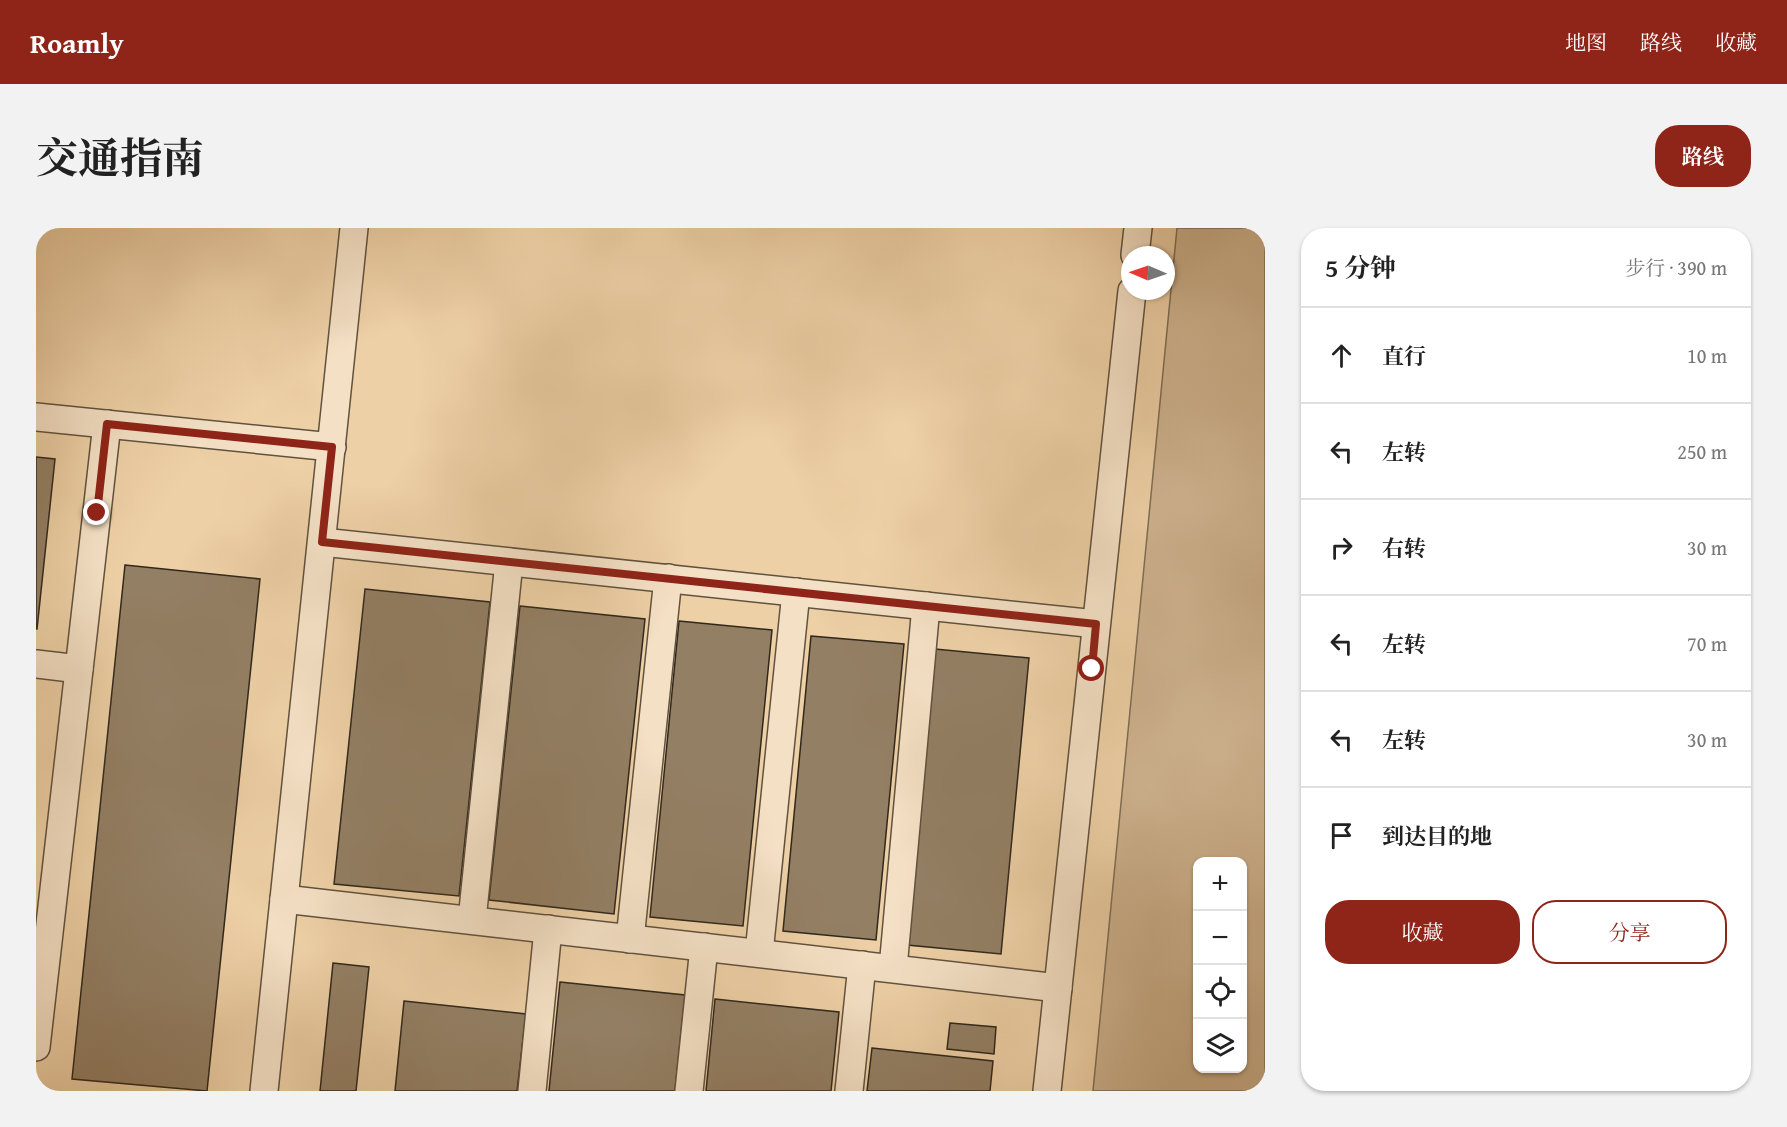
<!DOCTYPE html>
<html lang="zh">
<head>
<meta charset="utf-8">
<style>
	:root { --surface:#fff; --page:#f2f2f2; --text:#222; --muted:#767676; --line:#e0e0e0; --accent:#8f2418 }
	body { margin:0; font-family:"Gentium Book Plus","Noto Serif SC",serif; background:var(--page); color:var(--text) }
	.controls { position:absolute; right:18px; bottom:18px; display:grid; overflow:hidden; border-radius:12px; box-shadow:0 2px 4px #0004 }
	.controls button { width:54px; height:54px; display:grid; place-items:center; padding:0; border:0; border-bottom:2px solid var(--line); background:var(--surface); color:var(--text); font:30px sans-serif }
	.compass { position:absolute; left:1085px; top:18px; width:54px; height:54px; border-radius:50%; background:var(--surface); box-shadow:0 2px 4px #0004; rotate:272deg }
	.stop { position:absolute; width:18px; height:18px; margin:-14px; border:4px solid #8f2418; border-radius:50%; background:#fff }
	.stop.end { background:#8f2418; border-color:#fff; box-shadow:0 2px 6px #0008 }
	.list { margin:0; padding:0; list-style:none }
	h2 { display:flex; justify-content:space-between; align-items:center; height:78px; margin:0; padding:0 24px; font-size:26px }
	h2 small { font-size:20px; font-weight:400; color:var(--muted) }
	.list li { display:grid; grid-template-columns:39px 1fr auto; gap:18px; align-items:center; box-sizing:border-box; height:96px; padding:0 24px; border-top:2px solid var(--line) }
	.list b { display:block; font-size:22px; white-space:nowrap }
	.list em { font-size:20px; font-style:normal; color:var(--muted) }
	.actions { display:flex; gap:12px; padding:18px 24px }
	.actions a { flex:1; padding:14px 0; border:2px solid var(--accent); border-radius:24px; text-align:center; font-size:21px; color:var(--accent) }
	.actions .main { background:var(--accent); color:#fff }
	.icon { flex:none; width:33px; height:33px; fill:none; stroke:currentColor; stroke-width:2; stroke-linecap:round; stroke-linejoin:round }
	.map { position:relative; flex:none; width:1229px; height:863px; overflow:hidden; border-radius:24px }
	header { display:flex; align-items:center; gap:36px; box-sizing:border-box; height:84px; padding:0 30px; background:var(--accent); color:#fff }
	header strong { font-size:28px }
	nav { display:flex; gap:33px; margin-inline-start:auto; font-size:21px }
	.intro { display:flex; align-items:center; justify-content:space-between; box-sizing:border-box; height:144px; padding:0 36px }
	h1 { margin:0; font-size:42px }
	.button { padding:15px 27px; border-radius:24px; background:var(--accent); color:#fff; font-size:21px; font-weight:700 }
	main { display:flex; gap:36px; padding:0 36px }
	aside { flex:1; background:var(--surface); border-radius:24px; box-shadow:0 2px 4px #0004 }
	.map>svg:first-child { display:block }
	.green { fill:#ceb38f; stroke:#7f6e56; stroke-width:1.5; fill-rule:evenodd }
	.building { fill:#937f64; stroke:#30281c; stroke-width:1.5 }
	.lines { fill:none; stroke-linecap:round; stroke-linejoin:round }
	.minor-casing { stroke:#60523e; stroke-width:30 }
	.minor { stroke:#f4e0c5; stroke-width:27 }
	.route { stroke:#8f2418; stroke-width:8 }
</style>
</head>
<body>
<header>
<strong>Roamly</strong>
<nav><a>地图</a><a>路线</a><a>收藏</a></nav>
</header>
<div class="intro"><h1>交通指南</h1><a class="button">路线</a></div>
<main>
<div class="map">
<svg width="1229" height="863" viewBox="0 0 1229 863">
	<rect width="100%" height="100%" fill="#eed0a6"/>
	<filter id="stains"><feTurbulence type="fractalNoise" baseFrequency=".00333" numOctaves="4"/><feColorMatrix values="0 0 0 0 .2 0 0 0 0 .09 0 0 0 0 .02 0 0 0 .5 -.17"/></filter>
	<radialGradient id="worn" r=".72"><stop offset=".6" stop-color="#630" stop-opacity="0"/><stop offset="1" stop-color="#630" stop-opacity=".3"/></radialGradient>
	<!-- green -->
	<path class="green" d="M 1141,0 L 1229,0 L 1229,863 L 1057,863 ZM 1162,634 L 1206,634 L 1206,840 L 1162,840 Z"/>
	<!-- building -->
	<g class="building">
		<path d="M 0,229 L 19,231 L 1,401 L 0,401 Z"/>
		<path d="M 89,337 L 224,351 L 171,863 L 36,851 Z"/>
		<path d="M 329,361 L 454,374 L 423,668 L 298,656 Z"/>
		<path d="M 484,378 L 609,391 L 578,686 L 453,672 Z"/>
		<path d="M 643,393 L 736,402 L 707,698 L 614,689 Z"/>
		<path d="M 775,408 L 868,416 L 840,712 L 747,703 Z"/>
		<path d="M 899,421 L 993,430 L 965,726 L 871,717 Z"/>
		<path d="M 297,735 L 333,739 L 320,863 L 284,863 Z"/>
		<path d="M 524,754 L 649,767 L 639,863 L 513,863 Z"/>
		<path d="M 679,771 L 803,784 L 795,863 L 670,863 Z"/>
		<path d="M 368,773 L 490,786 L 481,863 L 359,863 Z"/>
		<path d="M 914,795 L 960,799 L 958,826 L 911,821 Z"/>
		<path d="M 836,820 L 957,833 L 954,863 L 831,863 Z"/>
	</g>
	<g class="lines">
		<defs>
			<g id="minor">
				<path d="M 1099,27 L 1102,0"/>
				<path d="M 0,189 L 296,219"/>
				<path d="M 286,314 L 1060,396"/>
				<path d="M 0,436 L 43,441"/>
				<path d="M 248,671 L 1022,760"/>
				<path d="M 436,692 L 473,334"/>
				<path d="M 594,711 L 632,350"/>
				<path d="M 723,725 L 760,364"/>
				<path d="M 857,740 L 890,378"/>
				<path d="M 0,819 L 71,196"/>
				<path d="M 228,863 L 318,0"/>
				<path d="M 496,863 L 512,701"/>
				<path d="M 653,863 L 668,719"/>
				<path d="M 813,863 L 826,737"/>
				<path d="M 1011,863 L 1096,63"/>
			</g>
		</defs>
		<!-- minor casing -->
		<use href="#minor" class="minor-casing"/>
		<!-- minor -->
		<use href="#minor" class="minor"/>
	</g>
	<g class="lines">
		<!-- route -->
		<path class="route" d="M 61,285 L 71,196 L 296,219 L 286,314 L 1060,396 L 1056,441"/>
	</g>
	<rect width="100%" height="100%" filter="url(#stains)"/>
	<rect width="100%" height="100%" fill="url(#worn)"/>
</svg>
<div class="controls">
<button>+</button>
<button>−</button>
<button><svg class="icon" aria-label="locate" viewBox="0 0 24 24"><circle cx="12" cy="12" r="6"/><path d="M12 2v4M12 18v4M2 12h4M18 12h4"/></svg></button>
<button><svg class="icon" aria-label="layers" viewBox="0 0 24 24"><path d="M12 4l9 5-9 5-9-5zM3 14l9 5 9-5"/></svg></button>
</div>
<svg class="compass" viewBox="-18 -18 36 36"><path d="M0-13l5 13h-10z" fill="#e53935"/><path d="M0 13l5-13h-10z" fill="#767676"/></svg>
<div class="stop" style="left:1056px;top:441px"></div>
<div class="stop end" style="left:61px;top:285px"></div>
</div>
<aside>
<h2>5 分钟<small>步行 · 390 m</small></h2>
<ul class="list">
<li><svg class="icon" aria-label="ahead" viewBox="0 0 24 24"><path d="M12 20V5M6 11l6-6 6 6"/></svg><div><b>直行</b></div><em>10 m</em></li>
<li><svg class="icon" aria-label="left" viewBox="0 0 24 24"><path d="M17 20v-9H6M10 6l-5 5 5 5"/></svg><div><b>左转</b></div><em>250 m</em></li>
<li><svg class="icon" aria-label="right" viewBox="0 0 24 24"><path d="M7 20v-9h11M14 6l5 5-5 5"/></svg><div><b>右转</b></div><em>30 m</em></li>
<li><svg class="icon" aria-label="left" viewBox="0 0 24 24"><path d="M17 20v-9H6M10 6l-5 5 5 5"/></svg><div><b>左转</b></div><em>70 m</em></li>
<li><svg class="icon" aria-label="left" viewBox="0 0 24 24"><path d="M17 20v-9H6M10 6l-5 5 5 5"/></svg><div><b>左转</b></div><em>30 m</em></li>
<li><svg class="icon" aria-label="arrive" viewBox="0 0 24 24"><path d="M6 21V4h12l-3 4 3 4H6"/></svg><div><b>到达目的地</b></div></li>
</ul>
<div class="actions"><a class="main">收藏</a><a>分享</a></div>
</aside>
</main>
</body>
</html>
